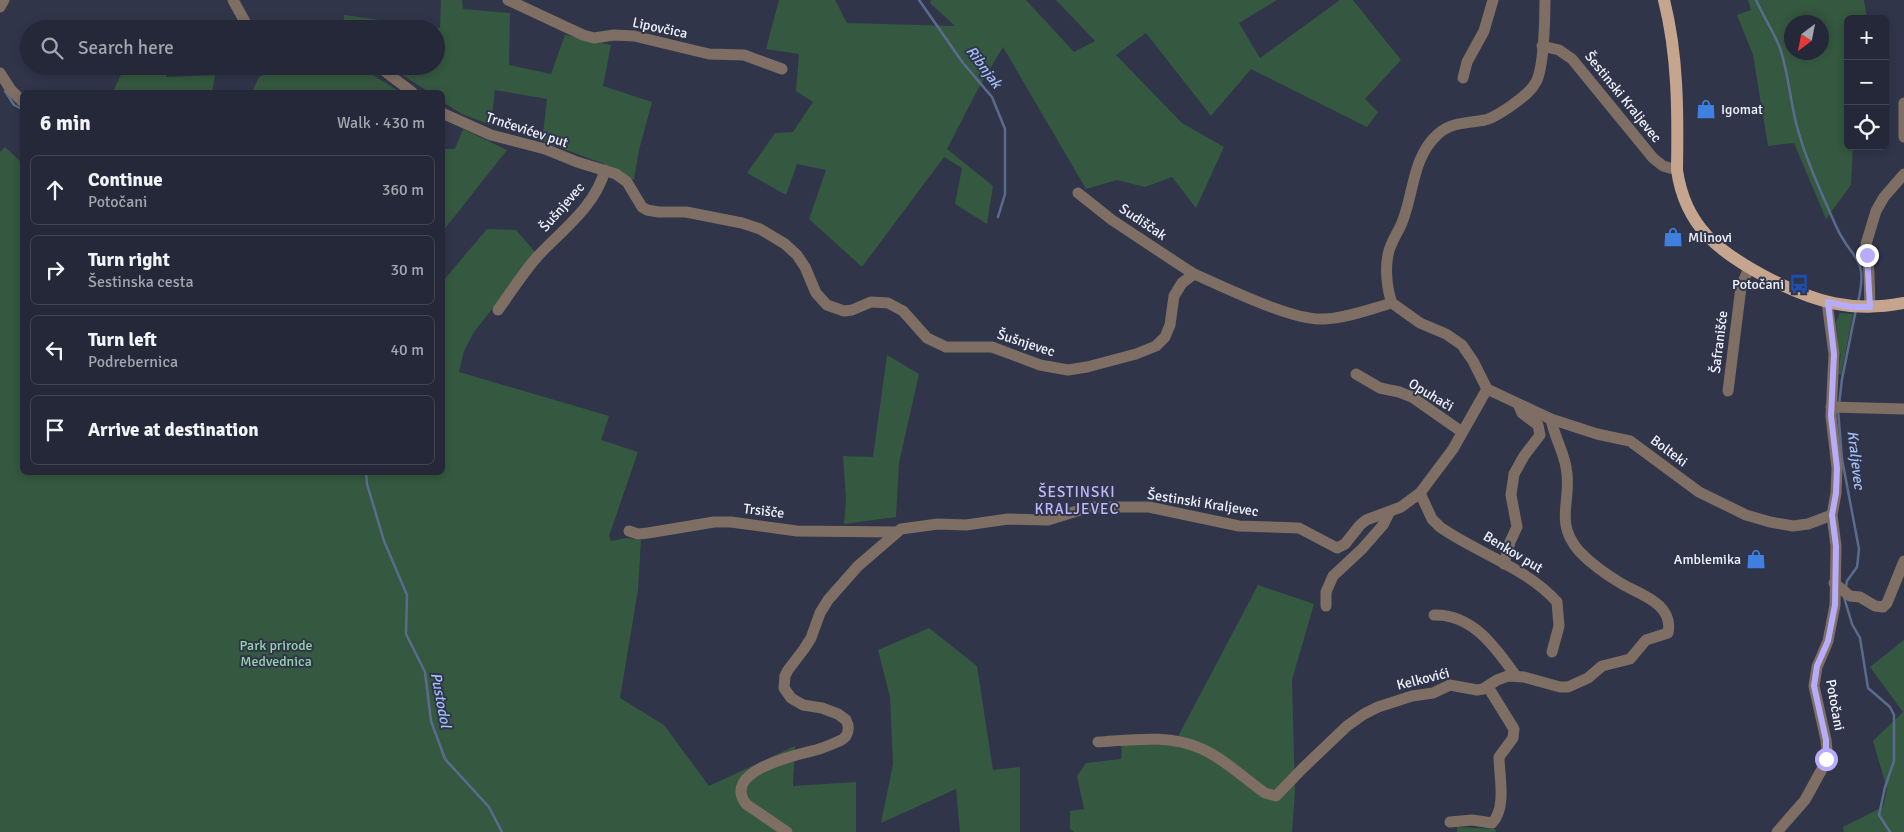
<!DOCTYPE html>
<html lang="en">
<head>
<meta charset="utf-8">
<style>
	:root { --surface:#242838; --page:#2c3040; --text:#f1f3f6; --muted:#a3a6ae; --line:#414453 }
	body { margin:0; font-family:Signika,sans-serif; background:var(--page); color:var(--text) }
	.controls { position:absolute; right:15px; top:15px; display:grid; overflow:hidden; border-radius:8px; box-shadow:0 2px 8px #0003 }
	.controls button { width:45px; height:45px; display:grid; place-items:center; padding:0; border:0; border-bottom:1px solid var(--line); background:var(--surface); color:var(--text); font:25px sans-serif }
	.compass { position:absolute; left:1784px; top:15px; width:45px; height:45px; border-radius:50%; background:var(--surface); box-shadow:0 2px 8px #0003; rotate:212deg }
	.stop { position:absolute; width:15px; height:15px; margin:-11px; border:4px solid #b6acf8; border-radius:50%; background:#fff }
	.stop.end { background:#b6acf8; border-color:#fff; box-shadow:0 1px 5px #0008 }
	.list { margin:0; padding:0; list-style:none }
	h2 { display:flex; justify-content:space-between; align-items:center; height:65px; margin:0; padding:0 20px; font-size:21px }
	h2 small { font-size:16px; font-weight:400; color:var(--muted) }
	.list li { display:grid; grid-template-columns:32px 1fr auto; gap:15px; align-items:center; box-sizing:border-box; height:70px; margin:0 10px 10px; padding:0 10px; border:1px solid var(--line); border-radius:8px }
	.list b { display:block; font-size:19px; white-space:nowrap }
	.list p { margin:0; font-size:16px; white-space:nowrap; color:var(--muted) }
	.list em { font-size:16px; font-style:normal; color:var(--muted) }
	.icon { flex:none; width:28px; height:28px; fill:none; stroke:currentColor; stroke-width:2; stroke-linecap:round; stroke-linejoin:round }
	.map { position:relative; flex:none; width:1904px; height:832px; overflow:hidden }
	.search { position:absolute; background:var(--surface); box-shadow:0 2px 8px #0003; left:20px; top:20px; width:425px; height:55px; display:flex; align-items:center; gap:12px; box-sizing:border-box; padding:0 18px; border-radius:28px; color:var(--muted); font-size:19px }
	.panel { position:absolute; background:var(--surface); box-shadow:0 2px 8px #0003; left:20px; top:90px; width:425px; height:385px; border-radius:8px }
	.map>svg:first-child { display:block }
	.green { fill:#355840; fill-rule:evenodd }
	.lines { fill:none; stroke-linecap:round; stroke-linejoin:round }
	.stream { stroke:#5a6c8e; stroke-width:2.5 }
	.minor { stroke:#7e6e63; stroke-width:11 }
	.major { stroke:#c5a58e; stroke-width:12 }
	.route { stroke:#b6acf8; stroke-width:6 }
	.labels { text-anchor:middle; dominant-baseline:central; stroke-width:4; stroke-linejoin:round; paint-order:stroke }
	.street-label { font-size:14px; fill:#f1f3ff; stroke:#30354a }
	.poi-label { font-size:14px; fill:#f1f3ff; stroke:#30354a; text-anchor:start }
	.park-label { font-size:14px; fill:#94d3a7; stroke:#30354a }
	.water-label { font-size:15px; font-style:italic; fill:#a1bff9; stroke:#30354a }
	.neighbourhood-label { font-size:15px; letter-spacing:1px; fill:#c1b7ff; stroke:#30354a }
</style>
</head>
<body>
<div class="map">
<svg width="1904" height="832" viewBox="0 0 1904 832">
	<rect width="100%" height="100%" fill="#30354a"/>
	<!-- green -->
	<g class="green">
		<path d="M 441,0 L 462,0 L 463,9 L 510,13 L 509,65 L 551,74 L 565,35 L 611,45 L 603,86 L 652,102 L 639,150 L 634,180 L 607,165 L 542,141 L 547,99 L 495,90 L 491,125 L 462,114 L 443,102 L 442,92 L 429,92 L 388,66 L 436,66 L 436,29 L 343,29 L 344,15 L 440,28 Z"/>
		<path d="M 779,0 L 835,0 L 847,23 L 955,26 L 930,3 L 931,0 L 1026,0 L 1074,52 L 1095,41 L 1056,0 L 1277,0 L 1239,23 L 1260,58 L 1340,0 L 1353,0 L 1401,60 L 1365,99 L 1378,112 L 1367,127 L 1251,69 L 1211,116 L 1146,33 L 1116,55 L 1182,123 L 1224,147 L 1196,208 L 1172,177 L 1145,187 L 1117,180 L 1086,189 L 1003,47 L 977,91 L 947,149 L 993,186 L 987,224 L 955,204 L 962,168 L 944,157 L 862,267 L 809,219 L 826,170 L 797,164 L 786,195 L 747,173 L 775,133 L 793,132 L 813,102 L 796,91 L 799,54 L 766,49 Z"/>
		<path d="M 1748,0 L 1864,0 L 1867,19 L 1848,19 L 1848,146 L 1853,146 L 1851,185 L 1826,219 L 1794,143 L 1768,146 L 1753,55 L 1737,15 L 1751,10 ZM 1792,22 L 1822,22 L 1822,52 L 1792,52 Z"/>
		<path d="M 125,66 L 168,66 L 166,77 L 215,75 L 212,92 L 113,92 Z"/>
		<path d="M 282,66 L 333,66 L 365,70 L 400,92 L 252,92 L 259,77 Z"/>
		<path d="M 463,129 L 507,150 L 443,231 L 443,186 L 445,182 L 443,179 L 443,149 L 455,149 Z"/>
		<path d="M 5,147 L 22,163 L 22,472 L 442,472 L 443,281 L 487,229 L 516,230 L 536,253 L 474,332 L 464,351 L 459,372 L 609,416 L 601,440 L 638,452 L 609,536 L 611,541 L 626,538 L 641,540 L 638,590 L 620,698 L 664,725 L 709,786 L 795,746 L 793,786 L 856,782 L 856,832 L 0,832 L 0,152 Z"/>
		<path d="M 1840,313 L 1853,314 L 1841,375 L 1838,373 L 1841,354 L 1839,353 L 1836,322 Z"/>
		<path d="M 887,355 L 919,374 L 899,463 L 896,517 L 844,524 L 846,499 L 843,456 L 873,457 Z"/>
		<path d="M 1258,585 L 1314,604 L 1292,680 L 1295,792 L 1292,832 L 1074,832 L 1070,829 L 1070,811 L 1084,809 L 1077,776 L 1086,763 L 1121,759 L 1122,742 L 1173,746 Z"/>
		<path d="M 929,628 L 977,666 L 993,770 L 1020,767 L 1020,832 L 960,832 L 956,789 L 881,823 L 893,764 L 890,697 L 878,650 Z"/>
		<path d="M 1904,640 L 1904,832 L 1844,832 L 1843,827 L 1883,807 L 1887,789 L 1873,741 L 1903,712 L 1870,667 Z"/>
		<path d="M 1457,827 L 1495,829 L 1496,832 L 1457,832 Z"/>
	</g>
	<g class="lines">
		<!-- stream -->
		<g class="stream">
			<path d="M 919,0 L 963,63 L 992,97 L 1005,129 L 1005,194 L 998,217"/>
			<path d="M 1756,0 C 1763,16 1774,32 1780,48 C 1788,72 1790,98 1796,123 C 1805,158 1821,192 1836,226 C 1852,262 1869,255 1858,302"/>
			<path d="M 5,91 L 14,105 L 22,109"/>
			<path d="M 1839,405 L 1842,379 L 1856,309"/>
			<path d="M 1838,410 L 1842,459 L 1859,549 L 1857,567 L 1847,581 L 1846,587"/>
			<path d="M 366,472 L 367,484 L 384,541 L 407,595 L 406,634 L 425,672 L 431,721 L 445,759 L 489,807 L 502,832"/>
			<path d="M 1844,597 L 1852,624 L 1860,638 L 1868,688 L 1890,707 L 1894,715 L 1894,761 L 1885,787 L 1879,815 L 1890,832"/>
		</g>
		<!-- minor -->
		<g class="minor">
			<path d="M 233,0 L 249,29"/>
			<path d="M 508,0 L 583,35 L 594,38 L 614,35 L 634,36 L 709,54 L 744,55 L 782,69"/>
			<path d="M 0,7 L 4,0"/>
			<path d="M 1542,46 L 1559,50 L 1572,59 L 1653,158 L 1663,166 L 1677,170"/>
			<path d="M 378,66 L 412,92"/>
			<path d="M 0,73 L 11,90 L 22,101"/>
			<path d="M 1463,78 L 1467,62 L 1484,31 L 1493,0"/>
			<path d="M 1904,103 L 1904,137"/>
			<path d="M 442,113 L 491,135 L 545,149 L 577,162 L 616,174 L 627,182 L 642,207 L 647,210 L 659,212 L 686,212 L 742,223 L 760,229 L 785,244 L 797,255 L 805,267 L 816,293 L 827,305 L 844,311 L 852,310 L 871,302 L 888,303 L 903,311 L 927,338 L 946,347 L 992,347 L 1040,365 L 1068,370 L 1087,367 L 1136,354 L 1156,346 L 1165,337 L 1170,325 L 1174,296 L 1182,283 L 1194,274"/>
			<path d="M 1078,193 L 1112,220 L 1183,267 L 1194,274 C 1225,287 1292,321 1324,319 C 1347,318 1370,309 1392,303"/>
			<path d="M 1870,307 L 1869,273 L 1866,244 L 1876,211 L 1884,197 L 1904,174"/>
			<path d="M 498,310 C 511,292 522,274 537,257 C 562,230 595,207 605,170"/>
			<path d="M 1356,374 L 1380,388 L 1399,392 L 1412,397 L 1462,432"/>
			<path d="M 1487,389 L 1551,419 L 1597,434 L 1630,441 L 1699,492 L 1746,515 L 1770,522 L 1793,526 L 1808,524 L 1832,515"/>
			<path d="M 1728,391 L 1741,287 L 1749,268"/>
			<path d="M 1831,407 L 1904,409"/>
			<path d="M 1420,493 L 1432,519 L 1440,527 C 1477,553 1527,568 1557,602 L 1559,626 L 1552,652"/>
			<path d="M 629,531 L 638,534 L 648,533 L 714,522 L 731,522 L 797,531 L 896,532"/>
			<path d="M 1504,564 L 1510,542 L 1517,527 L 1511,495 L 1514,474 L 1524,456 L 1540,435 L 1538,425 L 1522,413 L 1519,406"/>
			<path d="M 1834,583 L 1850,596 L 1860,597 L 1875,606 L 1883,607 L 1887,603 L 1904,561"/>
			<path d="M 1326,606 L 1326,592 L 1333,576 L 1362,549 L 1383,525 L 1389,513"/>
			<path d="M 1434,615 C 1473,614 1496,648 1516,676"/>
			<path d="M 1098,742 C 1132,740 1169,734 1202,749 C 1223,758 1245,779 1265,793 L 1276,796 L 1303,768 L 1347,726 L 1364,714 L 1378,707 L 1412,696 L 1433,693 L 1450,685 L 1477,690 L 1483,689 L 1497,680 L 1508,676 L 1524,677 L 1560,687 L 1568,687 L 1588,678 L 1602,666 L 1630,659 L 1646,640 L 1668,633 C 1674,604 1641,595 1622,584 C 1607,575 1591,564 1579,551 C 1553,521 1573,500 1566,467 C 1563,450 1554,436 1551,419"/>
			<path d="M 1450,822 L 1472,820 L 1492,823 C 1507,808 1499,775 1499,757 L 1513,738 L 1514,729 L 1488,687"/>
			<path d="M 787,832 L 746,804 C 721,771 796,755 816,750 C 823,748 830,745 837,742 C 846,739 849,734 848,725 L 846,720 L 838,714 L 822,708 L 803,705 L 791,698 L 784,688 L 785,676 L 788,670 L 804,649 L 811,638 L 820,613 L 828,600 L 858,566 L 901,529 L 938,524 L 966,525 L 1008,519 L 1048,520 L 1090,507 L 1149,507 L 1239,526 L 1299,528 L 1337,548 L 1345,544 L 1360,525 L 1366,520 L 1401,507 L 1420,493 L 1453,449 L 1487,389 L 1473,361 L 1462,345 L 1446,334 L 1420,323 L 1392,303 C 1387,290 1385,269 1388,255 C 1390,242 1399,232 1403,220 C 1414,191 1413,156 1438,134 C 1451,122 1469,123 1485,120 C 1494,118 1503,111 1511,106 C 1520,99 1531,92 1536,82 C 1544,68 1545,18 1545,0"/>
			<path d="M 1777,832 L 1805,800 L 1822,769 L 1827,750 L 1826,740 L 1814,686 L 1817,667 L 1828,641 L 1835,605 L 1836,546 L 1832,515 L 1836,493 L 1837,468 L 1831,416 L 1834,354 L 1827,302"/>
		</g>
		<!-- major -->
		<path class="major" d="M 1664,0 C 1678,55 1678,113 1677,170 C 1685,227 1720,253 1768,278 C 1814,302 1852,313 1904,303"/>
	</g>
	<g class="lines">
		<!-- route -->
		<path class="route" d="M 1826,759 L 1826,740 L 1814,686 L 1817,666 L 1828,641 L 1835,605 L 1836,546 L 1832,515 L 1836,493 L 1837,468 L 1831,416 L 1834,354 L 1828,302 L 1851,307 L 1870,307 L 1867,255"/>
	</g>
	<!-- icons -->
	<defs>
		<symbol id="shop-bare" viewBox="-9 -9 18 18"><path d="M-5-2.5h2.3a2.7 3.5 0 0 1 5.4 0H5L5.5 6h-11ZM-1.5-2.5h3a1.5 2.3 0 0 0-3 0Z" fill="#3f7fe0" stroke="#30354a" stroke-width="2.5" paint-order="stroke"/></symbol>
		<symbol id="bus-bare" viewBox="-9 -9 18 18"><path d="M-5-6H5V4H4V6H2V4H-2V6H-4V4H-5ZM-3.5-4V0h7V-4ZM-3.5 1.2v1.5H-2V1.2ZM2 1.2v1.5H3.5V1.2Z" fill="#1a4fb4" stroke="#30354a" stroke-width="2.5" paint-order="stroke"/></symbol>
	</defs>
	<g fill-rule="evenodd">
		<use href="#shop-bare" x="1692" y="95" width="28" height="28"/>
		<use href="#shop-bare" x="1659" y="223" width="28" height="28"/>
		<use href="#bus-bare" x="1785" y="270" width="28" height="28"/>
		<use href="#shop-bare" x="1742" y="545" width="28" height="28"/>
	</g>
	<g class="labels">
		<!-- street labels -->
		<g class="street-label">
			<text transform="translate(660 28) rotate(12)">Lipovčica</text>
			<text transform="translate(1623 97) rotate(51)">Šestinski Kraljevec</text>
			<text transform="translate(527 130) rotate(18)">Trnčevićev put</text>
			<text transform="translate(562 207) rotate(-49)">Šušnjevec</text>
			<text transform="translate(1143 222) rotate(34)">Sudiščak</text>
			<text transform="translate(1719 342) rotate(-83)">Šafranišće</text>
			<text transform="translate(1026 343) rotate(18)">Šušnjevec</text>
			<text transform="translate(1431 395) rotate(31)">Opuhači</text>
			<text transform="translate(1669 451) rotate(37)">Bolteki</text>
			<text transform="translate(1203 503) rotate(9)">Šestinski Kraljevec</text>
			<text transform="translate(764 511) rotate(7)">Trsišče</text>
			<text transform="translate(1513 552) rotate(31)">Benkov put</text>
			<text transform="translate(1423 679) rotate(-14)">Kelkovići</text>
			<text transform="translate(1835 705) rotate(80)">Potočani</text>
		</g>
		<!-- poi labels -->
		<g class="poi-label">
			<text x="1721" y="109">Igomat</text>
			<text x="1688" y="237">Mlinovi</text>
			<text x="1784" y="284" text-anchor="end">Potočani</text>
			<text x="1741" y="559" text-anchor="end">Amblemika</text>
		</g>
		<!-- park labels -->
		<g class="park-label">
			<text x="276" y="645">Park prirode<tspan x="276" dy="16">Medvednica</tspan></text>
		</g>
		<!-- water labels -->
		<g class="water-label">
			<text transform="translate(984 67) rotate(53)">Ribnjak</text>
			<text transform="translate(1856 460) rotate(83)">Kraljevec</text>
			<text transform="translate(441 700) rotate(79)">Pustodol</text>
		</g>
		<!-- neighbourhood labels -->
		<g class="neighbourhood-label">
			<text x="1077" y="492">ŠESTINSKI<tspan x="1077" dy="17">KRALJEVEC</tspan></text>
		</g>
	</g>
</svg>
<div class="controls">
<button>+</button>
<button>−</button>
<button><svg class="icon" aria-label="locate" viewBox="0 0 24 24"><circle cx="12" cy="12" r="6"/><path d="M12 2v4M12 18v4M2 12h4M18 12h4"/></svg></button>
</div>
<svg class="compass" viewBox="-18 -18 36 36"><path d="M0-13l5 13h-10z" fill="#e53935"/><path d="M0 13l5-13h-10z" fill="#a3a6ae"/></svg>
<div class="stop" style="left:1826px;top:759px"></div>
<div class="stop end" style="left:1867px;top:255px"></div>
<div class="search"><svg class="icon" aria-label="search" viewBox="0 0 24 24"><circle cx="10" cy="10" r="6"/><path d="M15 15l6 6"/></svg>Search here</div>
<section class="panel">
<h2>6 min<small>Walk · 430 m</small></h2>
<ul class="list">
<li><svg class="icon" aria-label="ahead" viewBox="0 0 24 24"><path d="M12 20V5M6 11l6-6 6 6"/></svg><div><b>Continue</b><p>Potočani</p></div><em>360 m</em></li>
<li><svg class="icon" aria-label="right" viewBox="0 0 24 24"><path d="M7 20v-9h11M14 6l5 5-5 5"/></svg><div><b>Turn right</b><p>Šestinska cesta</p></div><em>30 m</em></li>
<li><svg class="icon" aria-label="left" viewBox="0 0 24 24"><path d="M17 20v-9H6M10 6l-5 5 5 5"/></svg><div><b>Turn left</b><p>Podrebernica</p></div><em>40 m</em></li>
<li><svg class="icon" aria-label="arrive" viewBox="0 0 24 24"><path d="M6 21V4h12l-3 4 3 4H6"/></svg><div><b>Arrive at destination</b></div></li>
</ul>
</section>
</div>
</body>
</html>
